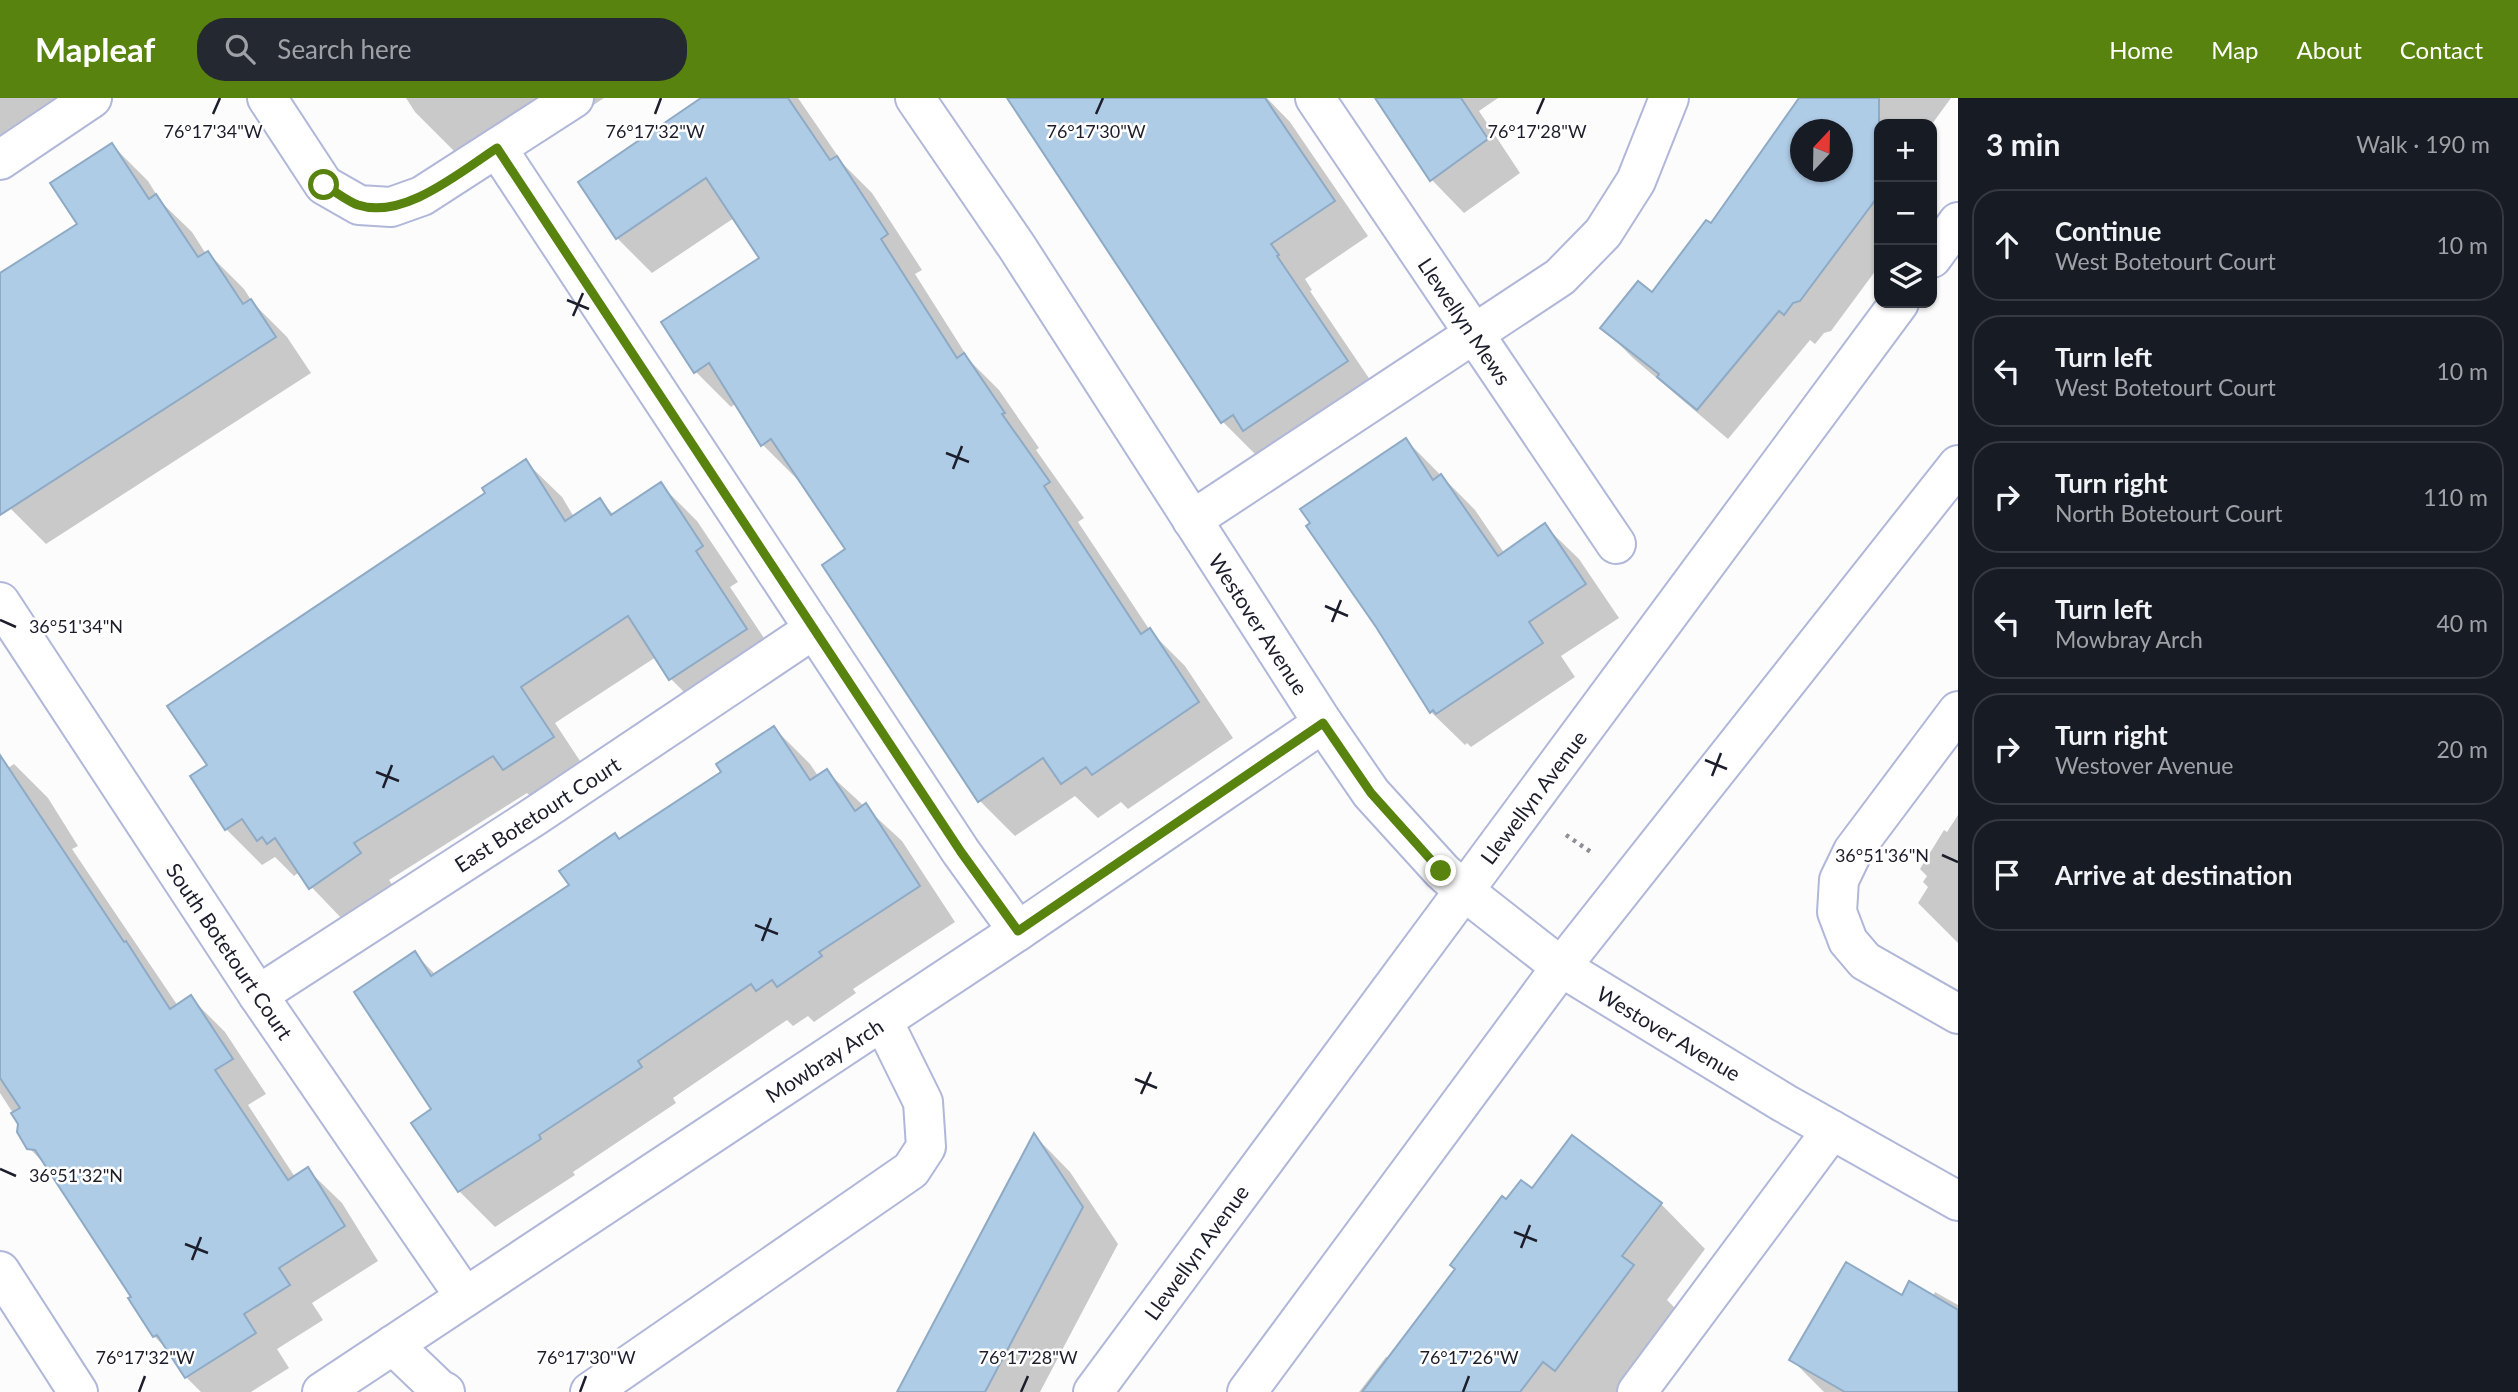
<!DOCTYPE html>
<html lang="en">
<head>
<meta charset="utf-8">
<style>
	:root { --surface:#171b24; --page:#242831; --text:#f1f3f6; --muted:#9ea1a6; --line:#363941; --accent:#57830e }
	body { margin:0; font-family:Lato,sans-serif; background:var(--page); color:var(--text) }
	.controls { position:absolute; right:21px; top:21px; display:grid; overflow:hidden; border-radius:14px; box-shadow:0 2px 5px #0004 }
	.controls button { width:63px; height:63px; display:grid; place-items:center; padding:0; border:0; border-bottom:2px solid var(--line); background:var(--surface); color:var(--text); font:35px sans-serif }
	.compass { position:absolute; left:1790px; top:21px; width:63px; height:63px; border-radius:50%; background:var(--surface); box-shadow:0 2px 5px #0004; rotate:22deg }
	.stop { position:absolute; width:21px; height:21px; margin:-16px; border:5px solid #57830e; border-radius:50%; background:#fff }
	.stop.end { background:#57830e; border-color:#fff; box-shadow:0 2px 7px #0008 }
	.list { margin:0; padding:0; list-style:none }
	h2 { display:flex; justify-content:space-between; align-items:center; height:91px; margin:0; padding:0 28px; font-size:30px }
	h2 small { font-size:23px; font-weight:400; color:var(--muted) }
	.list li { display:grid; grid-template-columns:46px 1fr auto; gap:21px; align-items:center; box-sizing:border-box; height:112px; margin:0 14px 14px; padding:0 14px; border:2px solid var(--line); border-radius:28px }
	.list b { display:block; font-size:26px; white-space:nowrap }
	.list p { margin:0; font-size:23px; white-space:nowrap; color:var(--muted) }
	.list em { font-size:23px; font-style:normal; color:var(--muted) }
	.icon { flex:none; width:38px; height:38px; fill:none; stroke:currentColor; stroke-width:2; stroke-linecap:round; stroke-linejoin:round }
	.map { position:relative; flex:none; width:1958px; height:1294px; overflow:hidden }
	header { display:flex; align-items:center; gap:42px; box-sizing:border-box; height:98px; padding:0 35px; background:var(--accent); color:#fff }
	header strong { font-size:33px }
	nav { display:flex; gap:38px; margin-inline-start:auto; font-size:24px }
	.search { width:490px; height:63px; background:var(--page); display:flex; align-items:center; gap:18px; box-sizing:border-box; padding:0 24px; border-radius:28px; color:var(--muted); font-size:26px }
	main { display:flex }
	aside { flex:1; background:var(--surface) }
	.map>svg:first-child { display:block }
	.shadow { fill:#0003; fill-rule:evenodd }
	.building { fill:#afcce7; stroke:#8eaac5; stroke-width:2; fill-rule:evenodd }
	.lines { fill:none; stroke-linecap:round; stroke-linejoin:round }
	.minor-casing { stroke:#b0b7d9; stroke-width:42 }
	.path { stroke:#8e8f95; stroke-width:4.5; stroke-dasharray:3.5 5; stroke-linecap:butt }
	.minor { stroke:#fff; stroke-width:38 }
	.route { stroke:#57830e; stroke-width:9 }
	.ticks { fill:none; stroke:#1c1e2b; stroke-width:2.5 }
	.labels { text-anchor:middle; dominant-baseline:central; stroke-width:5; stroke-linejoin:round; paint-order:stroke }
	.street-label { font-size:21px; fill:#1c1e2b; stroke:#fff }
	.ticks-label { font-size:18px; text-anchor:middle; fill:#1c1e2b; stroke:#fff; stroke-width:5; stroke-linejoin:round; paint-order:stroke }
</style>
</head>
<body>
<header>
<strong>Mapleaf</strong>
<div class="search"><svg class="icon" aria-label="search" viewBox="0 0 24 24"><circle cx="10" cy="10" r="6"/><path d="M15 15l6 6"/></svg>Search here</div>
<nav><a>Home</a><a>Map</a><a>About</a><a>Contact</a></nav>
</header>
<main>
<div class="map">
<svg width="1958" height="1294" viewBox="0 0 1958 1294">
	<rect width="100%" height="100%" fill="#fcfcfc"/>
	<!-- shadow -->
	<g class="shadow">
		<path d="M 0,0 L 82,0 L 0,62 Z"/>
		<path d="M 406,0 L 604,0 L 482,81 L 415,14 Z"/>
		<path d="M 704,0 L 798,0 L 844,67 L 872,95 L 922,172 L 915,176 L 970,263 L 999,292 L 1039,350 L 1036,352 L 1084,420 L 1078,424 L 1151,534 L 1185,568 L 1233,640 L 1128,711 L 1121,704 L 1098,720 L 1075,698 L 1015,738 L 980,703 L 824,467 L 847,452 L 799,380 L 798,382 L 762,346 L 736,305 L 731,309 L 696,274 L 663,225 L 762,160 L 734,120 L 652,175 L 617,140 Z"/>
		<path d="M 1020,0 L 1267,0 L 1290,24 L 1368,138 L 1305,181 L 1312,192 L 1310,193 L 1381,298 L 1257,358 L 1223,324 Z"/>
		<path d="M 1384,0 L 1498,0 L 1479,13 L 1520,75 L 1464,115 L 1432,82 L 1380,3 Z"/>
		<path d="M 1801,0 L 1951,0 L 1932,26 L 1879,26 L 1879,168 L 1831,233 L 1824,235 L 1815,246 L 1810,242 L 1728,341 L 1633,260 L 1603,230 L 1653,197 L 1712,127 ZM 1800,32 L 1842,32 L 1842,74 L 1800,74 Z"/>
		<path d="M 112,47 L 148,83 L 161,104 L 192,134 L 206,156 L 208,155 L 244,191 L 253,205 L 287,239 L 311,275 L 46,446 L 10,410 L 0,394 L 0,177 L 79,127 Z"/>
		<path d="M 1406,342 L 1475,412 L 1505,456 L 1545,428 L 1579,461 L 1619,520 L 1561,558 L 1575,579 L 1471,649 L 1467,645 L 1465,647 L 1431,614 L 1377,528 Z"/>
		<path d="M 526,364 L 562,399 L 574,419 L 600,402 L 614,417 L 661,387 L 697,423 L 738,484 L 730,489 L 782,567 L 707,617 L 671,581 L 656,559 L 555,625 L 588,675 L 540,707 L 527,695 L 389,782 L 396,792 L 346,825 L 298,775 L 294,778 L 275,759 L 262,767 L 226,731 L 192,679 L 210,667 L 487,395 Z"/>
		<path d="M 774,630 L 810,666 L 818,678 L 826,673 L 902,743 L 955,824 L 853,891 L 856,895 L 814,924 L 808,918 L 793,928 L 787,922 L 673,1000 L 676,1005 L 573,1074 L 575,1077 L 495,1129 L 459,1093 L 434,1011 L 414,855 L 436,877 L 571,788 L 620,743 L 723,675 Z"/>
		<path d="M 14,666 L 48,700 L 78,748 L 72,751 L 178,908 L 191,900 L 225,934 L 266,996 L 248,1007 L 295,1079 L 307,1071 L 342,1105 L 378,1163 L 312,1205 L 323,1222 L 277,1251 L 289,1270 L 251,1294 L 201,1294 L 186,1279 L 169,1253 L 154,1238 L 133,1199 L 48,1069 L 29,1050 L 20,1026 L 0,995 L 0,675 Z"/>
		<path d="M 1958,717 L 1958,845 L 1918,805 L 1928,789 L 1923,784 L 1927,778 L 1920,771 L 1944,732 L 1947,734 Z"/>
		<path d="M 1035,1038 L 1070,1074 L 1118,1146 L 1040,1294 L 899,1294 Z"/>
		<path d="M 1532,1093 L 1661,1106 L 1705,1151 L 1667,1202 L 1678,1213 L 1617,1294 L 1359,1294 L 1386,1259 L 1390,1261 L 1506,1104 Z"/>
		<path d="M 1935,1194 L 1958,1207 L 1958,1294 L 1824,1294 L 1792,1262 L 1902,1199 L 1932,1199 Z"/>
	</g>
	<!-- building -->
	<g class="building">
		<path d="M 701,0 L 788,0 L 830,62 L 837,58 L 888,136 L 881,141 L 957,260 L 964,255 L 1005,315 L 1002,316 L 1050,384 L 1044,388 L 1141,536 L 1150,530 L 1199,604 L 1092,677 L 1086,669 L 1061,686 L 1043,660 L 978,704 L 822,467 L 845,451 L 771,341 L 761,348 L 709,265 L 694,275 L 661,224 L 759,160 L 706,80 L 616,141 L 578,84 Z"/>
		<path d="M 1007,0 L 1265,0 L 1335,103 L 1271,146 L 1279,157 L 1277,158 L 1348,263 L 1243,333 L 1233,317 L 1221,325 Z"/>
		<path d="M 1375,0 L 1461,0 L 1488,41 L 1430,83 Z"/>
		<path d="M 1799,0 L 1879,0 L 1879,97 L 1800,203 L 1793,205 L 1784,217 L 1779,213 L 1697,312 L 1657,279 L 1659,276 L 1600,230 L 1638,183 L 1652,194 L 1706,122 L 1711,125 ZM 1801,32 L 1843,32 L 1843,74 L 1801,74 Z"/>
		<path d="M 112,45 L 149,101 L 156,96 L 198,159 L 208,153 L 243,206 L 251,201 L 276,239 L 0,417 L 0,175 L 77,126 L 50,85 Z"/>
		<path d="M 1406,340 L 1433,382 L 1441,376 L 1498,458 L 1545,425 L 1586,486 L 1529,524 L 1543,545 L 1436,616 L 1433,612 L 1430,615 L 1376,529 L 1306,428 L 1310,425 L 1300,411 Z"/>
		<path d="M 526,361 L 565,423 L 600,400 L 611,417 L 661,384 L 703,448 L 696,453 L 747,531 L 669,582 L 628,518 L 521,589 L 554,639 L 503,672 L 493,658 L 354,745 L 361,755 L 309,791 L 275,740 L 267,746 L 262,739 L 257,743 L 242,721 L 225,732 L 190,678 L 207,667 L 167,608 L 485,395 L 482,390 Z"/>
		<path d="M 774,628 L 810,682 L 827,671 L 855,713 L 866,705 L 920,788 L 819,854 L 822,858 L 777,889 L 772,882 L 756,893 L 751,886 L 638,963 L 642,969 L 539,1037 L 541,1041 L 458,1094 L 411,1025 L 431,1011 L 354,894 L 415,853 L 431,878 L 569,787 L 559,773 L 615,735 L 619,741 L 721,674 L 716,666 Z"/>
		<path d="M 0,657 L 124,844 L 126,843 L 170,911 L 191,897 L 233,961 L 215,972 L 288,1082 L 308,1069 L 345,1128 L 279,1170 L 290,1187 L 244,1216 L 256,1235 L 185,1280 L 157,1237 L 153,1239 L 128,1200 L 131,1199 L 35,1052 L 27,1051 L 17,1034 L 18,1026 L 11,1015 L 20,1010 L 0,980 Z"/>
		<path d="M 1034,1035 L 1083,1109 L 985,1294 L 897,1294 Z"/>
		<path d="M 1572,1037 L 1662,1105 L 1622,1158 L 1634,1167 L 1555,1273 L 1543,1264 L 1520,1294 L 1362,1294 L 1455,1171 L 1450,1167 L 1502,1098 L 1506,1101 L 1521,1082 L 1532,1090 Z"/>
		<path d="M 1846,1164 L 1902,1197 L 1909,1183 L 1958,1212 L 1958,1294 L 1845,1294 L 1789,1262 Z"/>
	</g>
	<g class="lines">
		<defs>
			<g id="minor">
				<path d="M 267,0 L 324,87 L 359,107 L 391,109 L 422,98 L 574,0"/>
				<path d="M 915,0 L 1017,149 L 1323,625 L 1371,695 L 1442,773 L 1463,792 L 1561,869 L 1784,1005 L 1958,1103"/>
				<path d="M 1315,0 L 1616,446"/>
				<path d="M 497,50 L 961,754 L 1018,833"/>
				<path d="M 0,62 L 92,0"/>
				<path d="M 1932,160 L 1958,124"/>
				<path d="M 1192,422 L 1560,179 L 1603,135 L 1636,83 L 1669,0"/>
				<path d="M 0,504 L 258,897 L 465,1199"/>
				<path d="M 1958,613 L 1853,753 L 1839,782 L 1837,814 L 1848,843 L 1865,863 L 1958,916"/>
				<path d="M 258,897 L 535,718 L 814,531"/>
				<path d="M 0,1173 L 78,1294"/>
				<path d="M 393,1247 L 439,1291 L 445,1294"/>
				<path d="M 322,1294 L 1018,833 L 1323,625"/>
				<path d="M 590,1294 L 911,1072 L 926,1049 L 923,1004 L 883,923"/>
				<path d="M 1093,1294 L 1899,205"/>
				<path d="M 1247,1294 L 1561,869 L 1958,367"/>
				<path d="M 1637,1294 L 1832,1032"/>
			</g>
		</defs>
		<!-- minor casing -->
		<use href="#minor" class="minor-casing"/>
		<!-- path -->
		<path class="path" d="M 1566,737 L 1591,754"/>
		<!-- minor -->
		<use href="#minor" class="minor"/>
	</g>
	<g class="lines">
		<!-- route -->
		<path class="route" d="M 324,87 C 335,93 347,103 358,107 C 404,122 460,74 497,50 L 961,754 L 1018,833 L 1323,625 L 1371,695 L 1441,773"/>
	</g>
	<!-- ticks -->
	<path class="ticks" d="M 213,16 L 220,0M 655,16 L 661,0M 1096,16 L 1103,0M 1537,16 L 1544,0M 567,202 L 589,211M 573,218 L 583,195M 946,355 L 969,364M 953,371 L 962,348M 1325,508 L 1348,518M 0,522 L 16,529M 1332,524 L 1341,502M 1705,662 L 1727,671M 376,674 L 399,683M 1712,678 L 1721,655M 383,690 L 392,667M 1942,757 L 1958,764M 755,827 L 778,836M 762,843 L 771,820M 1135,981 L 1157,990M 1141,996 L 1151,974M 0,1071 L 16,1078M 1514,1134 L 1537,1143M 185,1146 L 208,1155M 1521,1150 L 1530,1127M 192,1162 L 201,1139M 139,1294 L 145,1278M 580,1294 L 586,1278M 1021,1294 L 1028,1278M 1463,1294 L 1469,1278"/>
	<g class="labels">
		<!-- street labels -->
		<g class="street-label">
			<text transform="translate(1465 223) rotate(56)">Llewellyn Mews</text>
			<text transform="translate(1259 526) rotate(57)">Westover Avenue</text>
			<text transform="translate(1533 699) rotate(-53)">Llewellyn Avenue</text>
			<text transform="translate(537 716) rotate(-33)">East Botetourt Court</text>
			<text transform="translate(230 853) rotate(56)">South Botetourt Court</text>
			<text transform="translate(1669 935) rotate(31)">Westover Avenue</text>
			<text transform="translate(824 962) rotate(-33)">Mowbray Arch</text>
			<text transform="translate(1196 1154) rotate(-54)">Llewellyn Avenue</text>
		</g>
	</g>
	<g class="ticks-label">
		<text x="213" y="40">76°17'34"W</text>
		<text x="655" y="40">76°17'32"W</text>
		<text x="1096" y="40">76°17'30"W</text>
		<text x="1537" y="40">76°17'28"W</text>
		<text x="76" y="535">36°51'34"N</text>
		<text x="1882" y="764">36°51'36"N</text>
		<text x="76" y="1084">36°51'32"N</text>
		<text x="145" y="1266">76°17'32"W</text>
		<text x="586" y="1266">76°17'30"W</text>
		<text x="1028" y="1266">76°17'28"W</text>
		<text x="1469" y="1266">76°17'26"W</text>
	</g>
</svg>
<div class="controls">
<button>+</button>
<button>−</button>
<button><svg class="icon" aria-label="layers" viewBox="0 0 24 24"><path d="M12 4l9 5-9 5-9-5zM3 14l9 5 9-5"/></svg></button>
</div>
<svg class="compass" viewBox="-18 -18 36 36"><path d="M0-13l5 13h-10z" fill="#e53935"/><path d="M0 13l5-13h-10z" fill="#9ea1a6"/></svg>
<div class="stop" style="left:324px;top:87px"></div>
<div class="stop end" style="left:1441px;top:773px"></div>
</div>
<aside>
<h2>3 min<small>Walk · 190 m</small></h2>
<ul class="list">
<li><svg class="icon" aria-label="ahead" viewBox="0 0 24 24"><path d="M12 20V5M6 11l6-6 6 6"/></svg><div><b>Continue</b><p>West Botetourt Court</p></div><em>10 m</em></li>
<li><svg class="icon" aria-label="left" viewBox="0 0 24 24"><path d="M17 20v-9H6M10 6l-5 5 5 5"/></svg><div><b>Turn left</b><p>West Botetourt Court</p></div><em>10 m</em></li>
<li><svg class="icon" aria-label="right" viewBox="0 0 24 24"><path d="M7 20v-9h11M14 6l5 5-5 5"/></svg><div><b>Turn right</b><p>North Botetourt Court</p></div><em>110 m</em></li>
<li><svg class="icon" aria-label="left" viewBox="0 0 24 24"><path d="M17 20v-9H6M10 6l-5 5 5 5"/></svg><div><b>Turn left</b><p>Mowbray Arch</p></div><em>40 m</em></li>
<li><svg class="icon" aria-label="right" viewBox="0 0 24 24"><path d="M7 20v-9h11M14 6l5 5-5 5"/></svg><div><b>Turn right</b><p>Westover Avenue</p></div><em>20 m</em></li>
<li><svg class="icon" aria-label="arrive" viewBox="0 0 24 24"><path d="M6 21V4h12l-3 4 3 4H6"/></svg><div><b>Arrive at destination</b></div></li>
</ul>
</aside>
</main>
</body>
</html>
